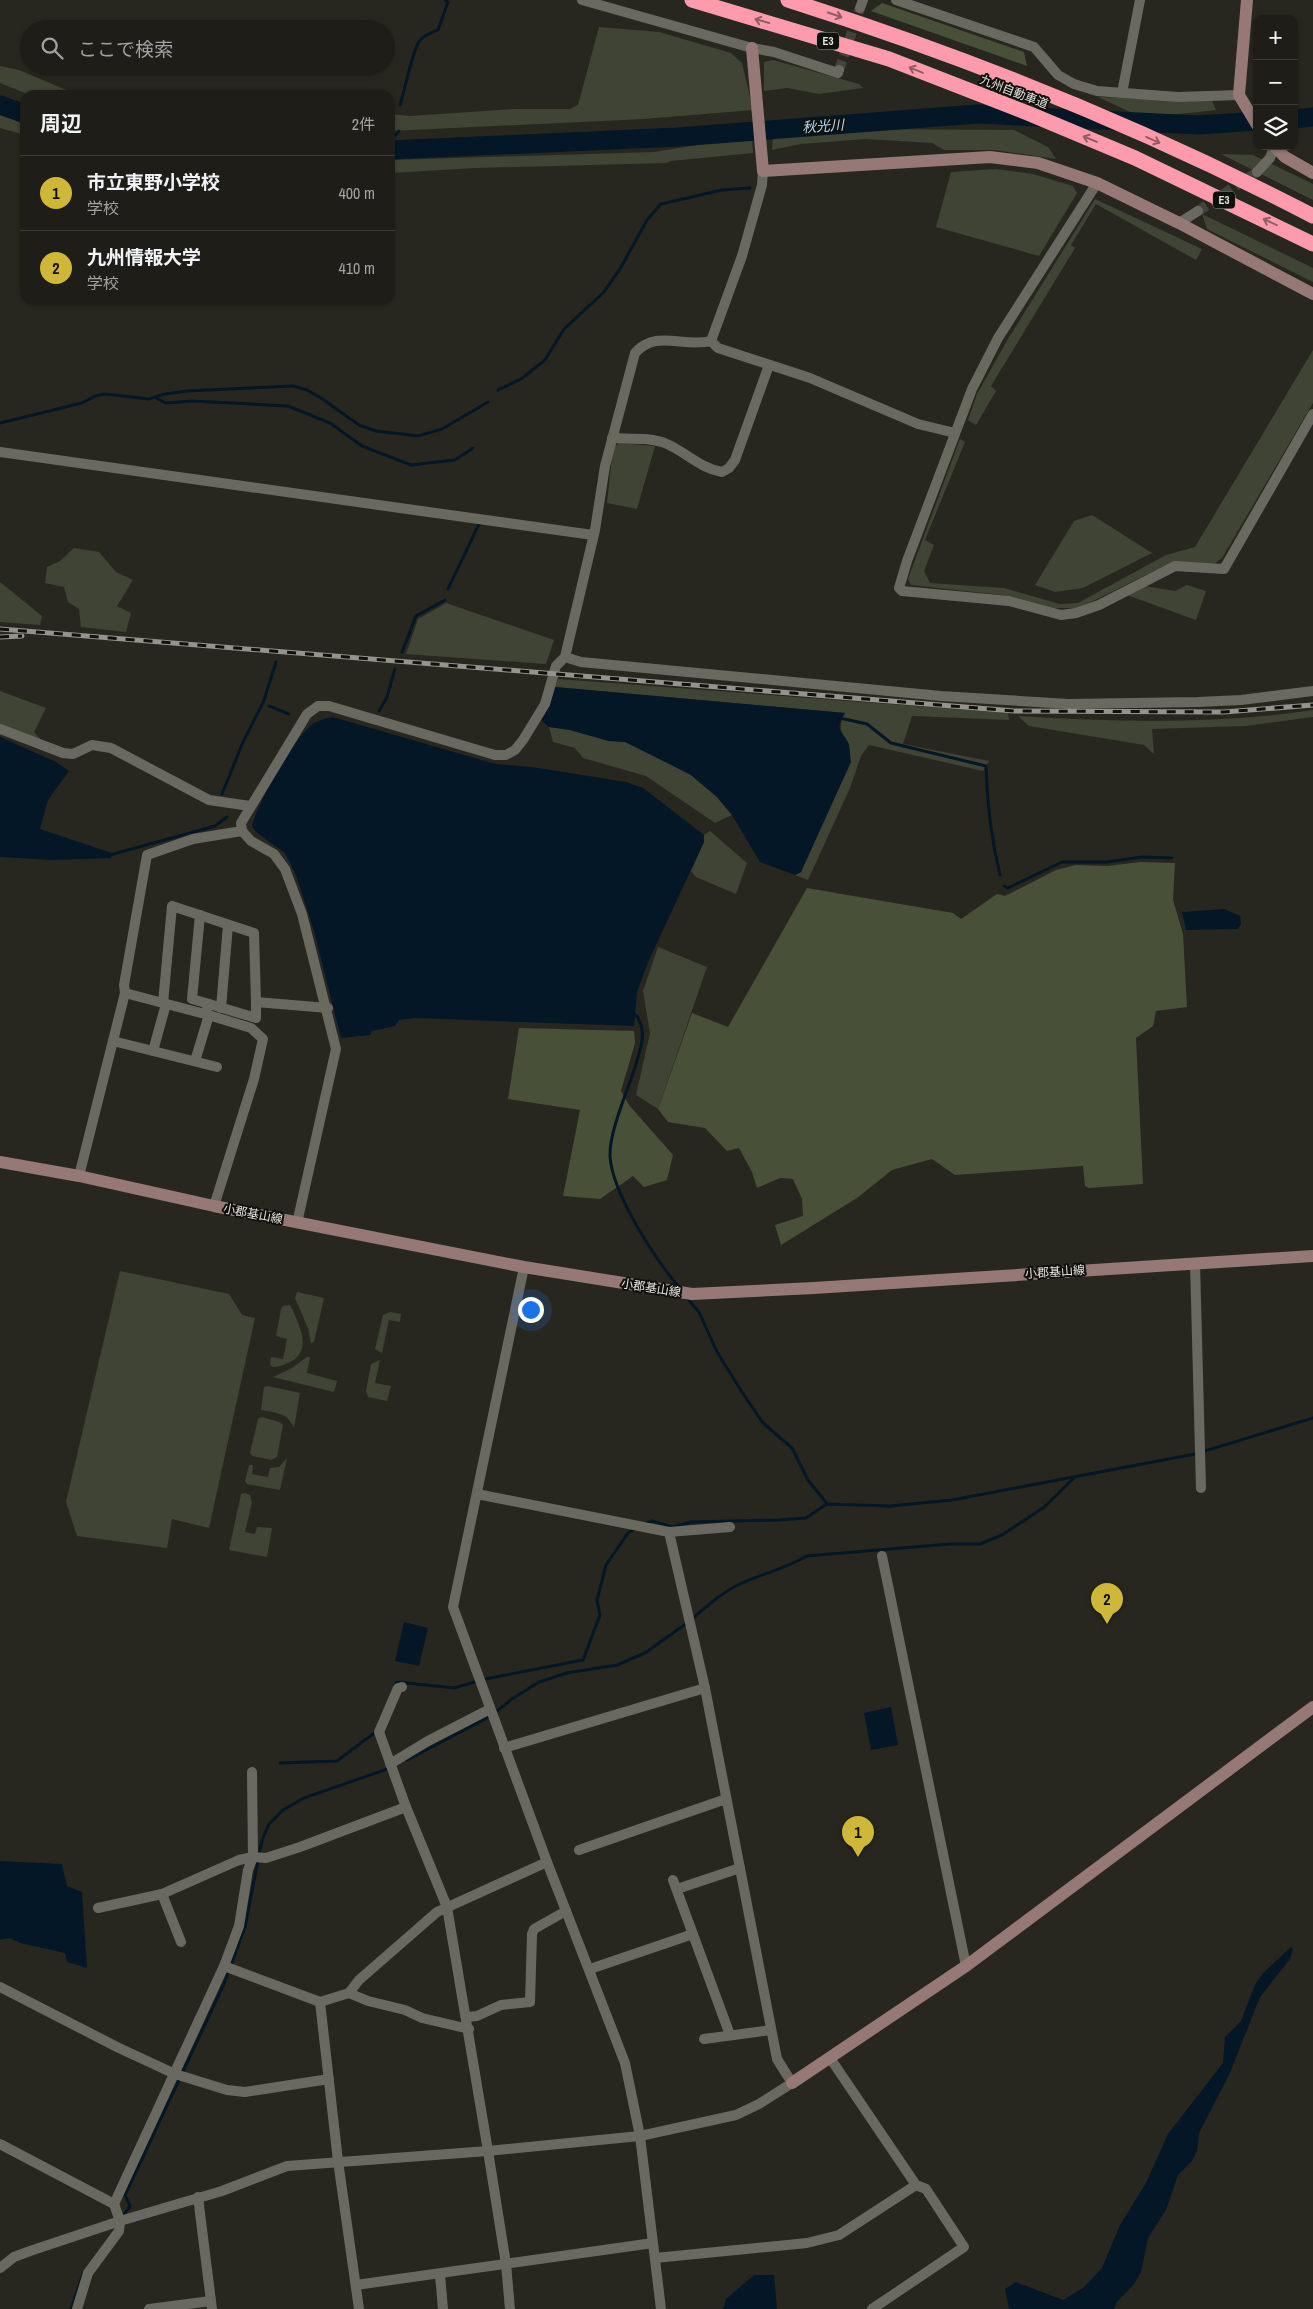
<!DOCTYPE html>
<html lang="ja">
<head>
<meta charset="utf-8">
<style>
	:root { --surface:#1e1d17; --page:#262620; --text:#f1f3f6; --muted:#a1a2a1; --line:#3c3b36; --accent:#cfb837 }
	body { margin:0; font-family:"Archivo Narrow","Noto Sans JP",sans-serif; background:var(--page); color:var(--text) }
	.controls { position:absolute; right:15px; top:15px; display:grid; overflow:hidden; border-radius:10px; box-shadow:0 1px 4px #0004 }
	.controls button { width:45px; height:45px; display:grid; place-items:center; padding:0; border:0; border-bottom:1px solid var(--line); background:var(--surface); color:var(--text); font:25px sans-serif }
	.you { position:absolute; left:530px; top:1309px; width:18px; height:18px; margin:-12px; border:4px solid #fff; border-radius:50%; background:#1a73e8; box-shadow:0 0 0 8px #1a73e833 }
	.badge { display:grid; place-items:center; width:32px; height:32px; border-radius:50%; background:var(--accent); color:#111; font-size:16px; font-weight:700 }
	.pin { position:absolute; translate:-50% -41px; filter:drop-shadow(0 1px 2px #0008) }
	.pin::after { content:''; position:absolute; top:26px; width:18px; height:15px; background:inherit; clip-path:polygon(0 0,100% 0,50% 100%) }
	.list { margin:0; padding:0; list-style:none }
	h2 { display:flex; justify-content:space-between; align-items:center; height:65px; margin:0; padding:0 20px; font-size:21px }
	h2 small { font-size:16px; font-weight:400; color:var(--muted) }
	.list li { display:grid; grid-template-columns:32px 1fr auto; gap:15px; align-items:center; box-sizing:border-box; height:75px; padding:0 20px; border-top:1px solid var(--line) }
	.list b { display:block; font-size:19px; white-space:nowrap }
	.list p { margin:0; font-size:16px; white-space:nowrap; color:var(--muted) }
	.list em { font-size:16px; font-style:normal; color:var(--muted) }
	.icon { flex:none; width:28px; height:28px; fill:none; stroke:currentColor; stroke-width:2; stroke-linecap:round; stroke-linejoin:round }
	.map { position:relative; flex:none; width:1313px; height:2309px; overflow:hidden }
	.search { position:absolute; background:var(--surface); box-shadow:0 1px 4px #0004; left:20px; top:20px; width:375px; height:55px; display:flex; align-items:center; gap:12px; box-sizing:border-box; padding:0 18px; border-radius:28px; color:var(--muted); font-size:19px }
	.panel { position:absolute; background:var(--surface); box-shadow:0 1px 4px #0004; left:20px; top:90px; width:375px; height:215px; border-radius:15px }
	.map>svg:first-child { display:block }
	.green { fill:#3f4435 }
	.forest { fill:#485037 }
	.water { fill:#031726 }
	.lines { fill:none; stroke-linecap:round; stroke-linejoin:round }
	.stream { stroke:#031726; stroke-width:3 }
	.river { stroke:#031726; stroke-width:19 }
	.street-tunnel { stroke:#44443c; stroke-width:10; stroke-dasharray:10 5; stroke-linecap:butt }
	.street { stroke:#6a695f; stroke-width:10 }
	.secondary { stroke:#967876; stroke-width:12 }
	.highway { stroke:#fd9aab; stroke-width:15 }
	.rail-casing { stroke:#94938d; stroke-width:5 }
	.rail { stroke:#10100c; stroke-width:3; stroke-dasharray:9; stroke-linecap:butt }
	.oneway { stroke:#925c63 }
	.labels { text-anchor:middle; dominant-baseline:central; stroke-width:4; stroke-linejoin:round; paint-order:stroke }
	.shield { fill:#10100c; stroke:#a6a5a0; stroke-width:1 }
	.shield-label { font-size:11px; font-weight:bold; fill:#e6e5e0 }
	.street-label { font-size:12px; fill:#e6e5e0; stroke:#10100c }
	.water-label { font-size:14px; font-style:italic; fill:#b6dbf8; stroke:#10100c }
</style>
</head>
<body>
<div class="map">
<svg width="1313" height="2309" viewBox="0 0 1313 2309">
	<rect width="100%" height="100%" fill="#28271f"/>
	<!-- green -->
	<g class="green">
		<path d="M 599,27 L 659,32 L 731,53 L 742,63 L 753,110 L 644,119 L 390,131 L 390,114 L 410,116 L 514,109 L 570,109 L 578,105 Z"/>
		<path d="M 773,60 L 859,84 L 863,88 L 819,94 L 787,88 L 764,91 L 764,62 Z"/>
		<path d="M 0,66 L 19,70 L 78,95 L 30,95 L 0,83 Z"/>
		<path d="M 1098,97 L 1212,101 L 1216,110 L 1143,118 Z"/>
		<path d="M 0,111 L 25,121 L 25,135 L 0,128 Z"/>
		<path d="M 865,129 L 1014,130 L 1048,147 L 1056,159 L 995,150 L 944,150 L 932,143 L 865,139 L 801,144 L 772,150 L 773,136 Z"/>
		<path d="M 752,136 L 753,153 L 671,161 L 666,163 L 475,168 L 390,173 L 390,160 L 654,152 Z"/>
		<path d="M 1221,154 L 1253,155 L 1313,184 L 1313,200 Z"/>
		<path d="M 996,169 L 1033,174 L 1073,186 L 1077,193 L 1039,256 L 936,227 L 951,172 Z"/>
		<path d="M 1095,199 L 1202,249 L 1196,260 L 1096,204 L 1071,245 L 1075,248 L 991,386 L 996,391 L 976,425 L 968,420 L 977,394 L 1008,339 Z"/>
		<path d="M 1202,214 L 1313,268 L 1313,282 L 1207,229 Z"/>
		<path d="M 1313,350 L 1313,403 L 1222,558 L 1215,563 L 1172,562 L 1079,608 L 1054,608 L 1010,596 L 911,585 L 908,579 L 960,439 L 965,442 L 925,540 L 934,545 L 924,571 L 930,583 L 1004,588 L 1060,604 L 1078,603 L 1166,555 L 1195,547 Z"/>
		<path d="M 619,443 L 655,446 L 637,509 L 607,503 L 613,448 Z"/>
		<path d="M 1092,515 L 1152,553 L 1083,588 L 1055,592 L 1035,585 L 1074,521 Z"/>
		<path d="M 74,548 L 99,552 L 116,572 L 133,580 L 117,606 L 131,613 L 126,632 L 81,627 L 79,609 L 68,602 L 64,587 L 45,583 L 47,567 L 60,561 Z"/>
		<path d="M 0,582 L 42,616 L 40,625 L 0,622 Z"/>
		<path d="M 1187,585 L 1206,591 L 1196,620 L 1127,595 L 1145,586 L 1175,591 Z"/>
		<path d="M 446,603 L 554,640 L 546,664 L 406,654 L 418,619 Z"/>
		<path d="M 558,679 L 1008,713 L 1009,720 L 912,716 L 903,744 L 989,761 L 983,771 L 869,745 L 861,756 L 850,788 L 808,880 L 795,875 L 801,872 L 849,744 C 840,733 838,726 845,713 L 555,687 Z"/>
		<path d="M 0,691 L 46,708 L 34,732 L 43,742 L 0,726 Z"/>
		<path d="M 1313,710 L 1313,717 L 1246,726 L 1152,729 L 1154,754 L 1144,745 L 1029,726 L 1018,716 C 1117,722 1215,725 1313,710 Z"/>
		<path d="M 549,727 L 570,730 L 609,741 L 625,742 L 656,756 L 691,775 L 717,797 L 732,815 L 715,823 L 646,776 L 583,758 L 575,748 L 553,742 Z"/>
		<path d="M 710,831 L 747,863 L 736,894 L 696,877 L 691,871 L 704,842 L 704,835 Z"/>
		<path d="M 658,947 L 707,967 L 658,1109 L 636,1095 L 650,1033 L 643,991 Z"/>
		<path d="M 120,1271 L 229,1294 L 242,1315 L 255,1318 L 209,1528 L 172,1519 L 167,1548 L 77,1536 L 66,1502 Z"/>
		<path d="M 297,1292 L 324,1298 L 314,1342 L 311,1343 L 308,1328 L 295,1298 Z"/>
		<path d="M 289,1305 L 291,1306 C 298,1324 313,1348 292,1361 C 286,1364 279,1367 273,1367 L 270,1365 L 271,1357 L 283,1359 L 287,1339 L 276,1336 L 281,1309 L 283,1306 Z"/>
		<path d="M 390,1312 L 401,1314 L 400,1322 L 389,1320 L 382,1353 L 375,1349 L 383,1315 Z"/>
		<path d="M 307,1357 L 310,1357 L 307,1373 L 337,1381 L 334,1392 L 273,1377 L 292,1368 Z"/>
		<path d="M 380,1360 L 375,1383 L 391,1386 L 387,1401 L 368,1397 L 366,1391 L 371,1364 Z"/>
		<path d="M 268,1386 L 300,1393 L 294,1428 C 287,1412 276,1413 261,1410 L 264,1387 Z"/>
		<path d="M 262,1417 L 279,1422 L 283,1425 L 277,1457 L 271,1460 L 253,1456 L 250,1453 L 258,1419 Z"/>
		<path d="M 287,1458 L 280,1490 L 247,1484 L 245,1481 L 249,1465 L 253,1465 L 252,1474 L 268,1477 L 270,1468 L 279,1467 Z"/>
		<path d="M 245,1493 L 250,1495 L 252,1503 L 245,1532 L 255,1534 L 257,1527 L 272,1528 L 267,1557 L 229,1550 L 241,1494 Z"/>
	</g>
	<!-- forest -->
	<g class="forest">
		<path d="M 882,3 L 1024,52 L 1027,66 L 871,11 Z"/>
		<path d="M 1140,862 L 1175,863 L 1173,900 L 1183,934 L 1187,1007 L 1156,1011 L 1153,1026 L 1136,1038 L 1143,1184 L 1089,1188 L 1085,1186 L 1083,1166 L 955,1175 L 932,1159 L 892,1170 L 857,1198 L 781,1245 L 775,1225 L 803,1216 L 802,1199 L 793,1179 L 780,1178 L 757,1188 L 752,1172 L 739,1148 L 727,1151 L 705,1128 L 668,1122 L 658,1109 L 692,1013 L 728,1027 L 807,888 L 953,913 L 961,919 L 997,894 L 1005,896 L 1056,870 L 1076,865 L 1108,866 Z"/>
		<path d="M 519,1028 L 634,1031 L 635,1043 L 621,1091 L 629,1105 L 673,1155 L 667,1180 L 644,1187 L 633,1176 L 600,1199 L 563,1196 L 580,1110 L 508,1099 Z"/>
	</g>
	<!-- water -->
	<g class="water">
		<path d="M 555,687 L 845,713 C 833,732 844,731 849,745 C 850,750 850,757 851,762 L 801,872 L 795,875 L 760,862 L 732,815 L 717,797 L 691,775 L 625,742 L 609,741 L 570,730 L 549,727 L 541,720 L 550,705 Z"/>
		<path d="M 333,717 L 495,764 L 532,767 L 626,782 L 643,788 L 704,835 L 704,842 L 649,960 L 637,992 L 634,1026 L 414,1018 L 399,1020 L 395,1026 L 372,1031 L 370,1035 L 341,1038 L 314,931 L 296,875 L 285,853 L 256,832 L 252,826 C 258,802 290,745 308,728 C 315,721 323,719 333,717 Z"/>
		<path d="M 0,737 L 56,762 L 69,771 L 48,800 L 40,829 L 112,853 L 111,858 L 53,860 L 0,857 Z"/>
		<path d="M 1224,909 L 1240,916 L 1241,924 L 1238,929 L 1186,930 L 1182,912 Z"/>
		<path d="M 404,1622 L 428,1628 L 419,1666 L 395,1661 Z"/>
		<path d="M 891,1707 L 898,1745 L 871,1750 L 864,1713 Z"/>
		<path d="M 0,1861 L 62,1864 L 67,1886 L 82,1892 L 87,1968 L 67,1962 L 65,1953 L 20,1943 L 10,1938 L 0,1940 Z"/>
		<path d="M 1291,1947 L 1293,1949 L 1290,1959 L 1260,1997 L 1229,2075 L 1199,2133 L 1197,2151 L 1192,2161 L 1178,2175 L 1166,2210 L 1148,2238 L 1141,2272 L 1134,2284 L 1117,2302 L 1114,2309 L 1009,2309 L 1005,2289 L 1016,2282 L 1063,2300 L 1083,2288 L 1102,2268 L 1120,2225 L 1146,2183 L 1168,2134 L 1223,2063 L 1225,2037 L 1241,2021 L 1255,1985 L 1263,1973 Z"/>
		<path d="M 754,2275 L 774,2275 L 777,2309 L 723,2309 L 726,2299 Z"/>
	</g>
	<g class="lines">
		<!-- stream -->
		<g class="stream">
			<path d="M 400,105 C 404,93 414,44 421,39 C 425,35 433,32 438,30 L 448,2 L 445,0"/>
			<path d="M 390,141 L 399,131"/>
			<path d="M 498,390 L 521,379 L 545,360 L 564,329 L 603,293 L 620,269 L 647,220 L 661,204 L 722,190 L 750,188"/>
			<path d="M 156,398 L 166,403 L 192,401 L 288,406 L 330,423 L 362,446 L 411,465 L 455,460 L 473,448"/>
			<path d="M 0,423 L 82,403 L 95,396 L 105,394 L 149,399 L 165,394 L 187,391 L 293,386 L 307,390 L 321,398 L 359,425 L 376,431 L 418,436 L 442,429 L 488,402"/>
			<path d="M 448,589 L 479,524"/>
			<path d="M 402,652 L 416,616 L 445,600"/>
			<path d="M 269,706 L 289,714"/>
			<path d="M 379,711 L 387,697 L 395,669"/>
			<path d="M 840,718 L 867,724 L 891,743 L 986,766 C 987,804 991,838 1000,875"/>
			<path d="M 222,794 L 243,742 L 263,703 L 276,662"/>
			<path d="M 110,855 L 215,826 L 227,817"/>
			<path d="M 1004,886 L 1008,888 L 1062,862 L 1106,862 L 1142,857 L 1172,858"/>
			<path d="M 632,1013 L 637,1016 C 639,1020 642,1025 642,1030 C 644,1041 639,1053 636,1064 C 629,1088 609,1131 610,1156 C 612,1193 655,1259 679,1287"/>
			<path d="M 687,1298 L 699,1312 L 717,1352 L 742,1392 L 763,1423 L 792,1448 L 808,1480 L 827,1504"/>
			<path d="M 645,1524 L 652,1521 L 673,1527 L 691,1522 L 779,1520 L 806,1518 L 827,1504 L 890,1506 L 952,1500 L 1195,1454 L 1313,1418"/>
			<path d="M 692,1619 C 707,1606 724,1591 742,1583 C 765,1573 784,1569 807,1556 L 950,1544 L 980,1544 L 1002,1535 L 1043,1508 L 1074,1478"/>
			<path d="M 395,1686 L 397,1682 L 454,1688 L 485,1679 L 583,1660 L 600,1615 L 597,1600 L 606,1565 L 628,1533 L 635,1529"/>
			<path d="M 407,1760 L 491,1716 L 512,1699 L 539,1682 L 567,1673 L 617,1665 L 645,1653 L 687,1623"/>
			<path d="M 280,1763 L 337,1761 L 377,1731"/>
			<path d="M 122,2218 L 130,2206 L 125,2195 L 224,1984 L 245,1927 L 262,1840 L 269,1824 L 283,1810 L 304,1798 L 390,1768"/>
			<path d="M 71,2309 L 83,2274"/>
		</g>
		<!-- river -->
		<g class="river">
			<path d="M 0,105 L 25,114"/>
			<path d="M 1294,119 L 1313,117"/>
			<path d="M 390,150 L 678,137 L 977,114 L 1199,125 L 1257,121"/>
		</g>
		<!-- street-tunnel -->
		<g class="street-tunnel">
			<path d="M 839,70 L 860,8"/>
			<path d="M 1198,211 L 1257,172"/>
		</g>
		<!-- street -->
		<g class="street">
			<path d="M 582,0 L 752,48 L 774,52 L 838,73 L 839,70"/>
			<path d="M 896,0 L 1034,47 L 1058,75 L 1074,84 L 1097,91 L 1178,97 L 1239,95"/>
			<path d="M 860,8 L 863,0"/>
			<path d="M 1122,93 L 1140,0"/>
			<path d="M 1257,172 L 1270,158 L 1274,146"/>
			<path d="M 1097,183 L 998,338 L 972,389 L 907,561 L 899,588 L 902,591 L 1009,601 L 1061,615 L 1076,613 L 1099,605 L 1175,566 L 1224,569 L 1313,414"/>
			<path d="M 1179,223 L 1198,211"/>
			<path d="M 711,341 L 718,348 L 810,378 L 918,424 L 955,433"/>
			<path d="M 711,341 L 742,256 L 762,185 L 763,171"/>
			<path d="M 612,438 C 629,439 651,437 667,444 C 687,453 700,468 722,472 L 729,468 L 735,460 L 769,365"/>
			<path d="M 0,452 L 593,535"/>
			<path d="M 565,657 L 581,662 L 941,696 L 1068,704 L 1198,702 L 1241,700 L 1313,691"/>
			<path d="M 0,729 L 63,753 L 73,754 L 92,745 L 111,748 L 209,800 L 250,806"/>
			<path d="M 200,915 L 192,999 L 209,1004"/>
			<path d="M 125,993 L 205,1014 L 209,1004 L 256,1018 L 256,1002 L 328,1008"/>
			<path d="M 163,1003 L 172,906 L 254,933 L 256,1002"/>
			<path d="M 221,1008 L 228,925"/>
			<path d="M 205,1014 L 251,1028 L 263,1039 L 254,1079 L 214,1206"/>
			<path d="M 113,1041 L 217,1067"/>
			<path d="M 153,1051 L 166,1004"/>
			<path d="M 195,1061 L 209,1015"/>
			<path d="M 79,1176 L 125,993 L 124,985 L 147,855 L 193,839 L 242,831"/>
			<path d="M 297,1223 L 336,1049 L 302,914 L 285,869 L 274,854 L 251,841 L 242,831 L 241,823 L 307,714 L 318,706 L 329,706 L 495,755 L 506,755 L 515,750 L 523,740 L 545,704 L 556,666 L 565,657 L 595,530 L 605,466 L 635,353 C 656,329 683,348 711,341"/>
			<path d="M 1195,1263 L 1201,1488"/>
			<path d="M 524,1267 L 453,1607 L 547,1862 L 625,2063 L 640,2136 L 661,2309"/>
			<path d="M 477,1494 L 669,1532 L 730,1527"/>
			<path d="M 882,1556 L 966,1966"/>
			<path d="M 402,1687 L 398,1688 L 379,1732 L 406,1807"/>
			<path d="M 504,1748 L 705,1688"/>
			<path d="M 390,1764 L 428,1741 L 490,1709"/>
			<path d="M 579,1850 L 726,1799"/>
			<path d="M 673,1880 L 730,2035"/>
			<path d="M 677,1889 L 740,1868"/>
			<path d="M 162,1894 L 181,1942"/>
			<path d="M 98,1908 L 162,1894 L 239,1860 L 253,1857 L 266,1858 L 300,1847 L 406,1807 L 447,1907 L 488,2151 L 506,2264 L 510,2309"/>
			<path d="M 224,1966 L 320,2002 L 338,2161 L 359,2309"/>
			<path d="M 590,1969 L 693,1934"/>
			<path d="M 0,1987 L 119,2048 L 175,2074 L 227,2090 L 245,2092 L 329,2079"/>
			<path d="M 349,1993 L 368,2001 L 405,2010 L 422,2018 L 469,2029"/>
			<path d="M 320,2002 L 349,1993 L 359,1980 L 437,1912 L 547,1862"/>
			<path d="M 467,2017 L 477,2016 L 501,2005 L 530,2002 L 532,1934 L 534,1929 L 566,1911"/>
			<path d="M 704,2039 L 771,2030"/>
			<path d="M 830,2058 L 916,2185 L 926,2189 L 964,2247 L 872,2309"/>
			<path d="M 0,2144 L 114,2204 L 120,2221 L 119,2231 L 88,2273 L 77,2309"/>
			<path d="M 198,2197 L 212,2309"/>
			<path d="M 114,2204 L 224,1966 L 239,1926 L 248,1870 L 253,1857 L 252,1772"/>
			<path d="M 655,2258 L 807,2243 L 839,2235 L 916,2185"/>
			<path d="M 0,2268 L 14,2257 L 30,2251 L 120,2221 L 222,2191 L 287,2166 L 488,2151 L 640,2136 L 736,2115 L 759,2104 L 792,2083 L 777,2059 L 705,1688 L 669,1532"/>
			<path d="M 440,2275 L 443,2309"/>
			<path d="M 356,2285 L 653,2243"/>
			<path d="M 149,2309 L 211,2301"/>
		</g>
		<!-- secondary -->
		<g class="secondary">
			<path d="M 1247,0 L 1239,95 L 1257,125"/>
			<path d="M 752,48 L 763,171 L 990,157 L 1038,163 L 1097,183 L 1179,223 L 1313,294"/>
			<path d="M 1274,146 L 1285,157 L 1313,173"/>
			<path d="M 0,1162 L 79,1176 L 214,1206 L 524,1267 L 692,1294 L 814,1288 L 1313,1256"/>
			<path d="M 792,2083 L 966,1966 L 1313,1707"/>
		</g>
		<!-- highway -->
		<g class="highway">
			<path d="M 692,0 L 889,59 L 1030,114 L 1135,158 L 1313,244"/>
			<path d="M 788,0 C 968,57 1146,129 1313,216"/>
		</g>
		<defs>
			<g id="rail">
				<path d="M 0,629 L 1014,711 L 1224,712 L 1313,705"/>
				<path d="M 0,637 L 22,636"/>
			</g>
		</defs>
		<!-- rail casing -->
		<use href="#rail" class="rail-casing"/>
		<!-- rail -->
		<use href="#rail" class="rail"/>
	</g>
	<!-- one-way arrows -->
	<defs><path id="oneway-shaft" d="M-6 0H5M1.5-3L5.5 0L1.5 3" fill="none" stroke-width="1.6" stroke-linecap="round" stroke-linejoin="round" transform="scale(1.25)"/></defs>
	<g class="oneway">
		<use href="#oneway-shaft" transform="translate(835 15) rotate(19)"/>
		<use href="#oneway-shaft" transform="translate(762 21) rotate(-164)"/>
		<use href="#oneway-shaft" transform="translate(916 70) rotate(-158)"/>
		<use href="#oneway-shaft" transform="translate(1090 139) rotate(-158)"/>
		<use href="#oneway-shaft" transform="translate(1153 140) rotate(24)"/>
		<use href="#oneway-shaft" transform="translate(1270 222) rotate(-155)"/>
	</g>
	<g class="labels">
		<!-- shield labels -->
		<g class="shield">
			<rect x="817" y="32.5" width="22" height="17" rx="4"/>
			<rect x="1213" y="191.5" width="22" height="17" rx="4"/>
		</g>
		<g class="shield-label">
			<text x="828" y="41">E3</text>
			<text x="1224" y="200">E3</text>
		</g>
		<!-- street labels -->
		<g class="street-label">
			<text transform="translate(1014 92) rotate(21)">九州自動車道</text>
			<text transform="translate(253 1214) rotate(11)">小郡基山線</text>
			<text transform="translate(1055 1272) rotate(-4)">小郡基山線</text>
			<text transform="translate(651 1288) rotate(9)">小郡基山線</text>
		</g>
		<!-- water labels -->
		<g class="water-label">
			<text transform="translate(823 126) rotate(-4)">秋光川</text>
		</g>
	</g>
</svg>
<div class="controls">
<button>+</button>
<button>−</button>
<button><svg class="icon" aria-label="layers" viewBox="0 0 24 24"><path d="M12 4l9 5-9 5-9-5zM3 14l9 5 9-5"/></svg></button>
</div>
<div class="you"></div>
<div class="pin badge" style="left:858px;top:1857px">1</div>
<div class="pin badge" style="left:1107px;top:1624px">2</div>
<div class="search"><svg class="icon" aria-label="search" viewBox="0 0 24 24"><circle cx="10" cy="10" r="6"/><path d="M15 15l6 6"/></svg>ここで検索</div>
<section class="panel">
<h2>周辺<small>2件</small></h2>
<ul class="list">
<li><span class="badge">1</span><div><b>市立東野小学校</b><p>学校</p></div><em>400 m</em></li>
<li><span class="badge">2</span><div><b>九州情報大学</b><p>学校</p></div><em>410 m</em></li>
</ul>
</section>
</div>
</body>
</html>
